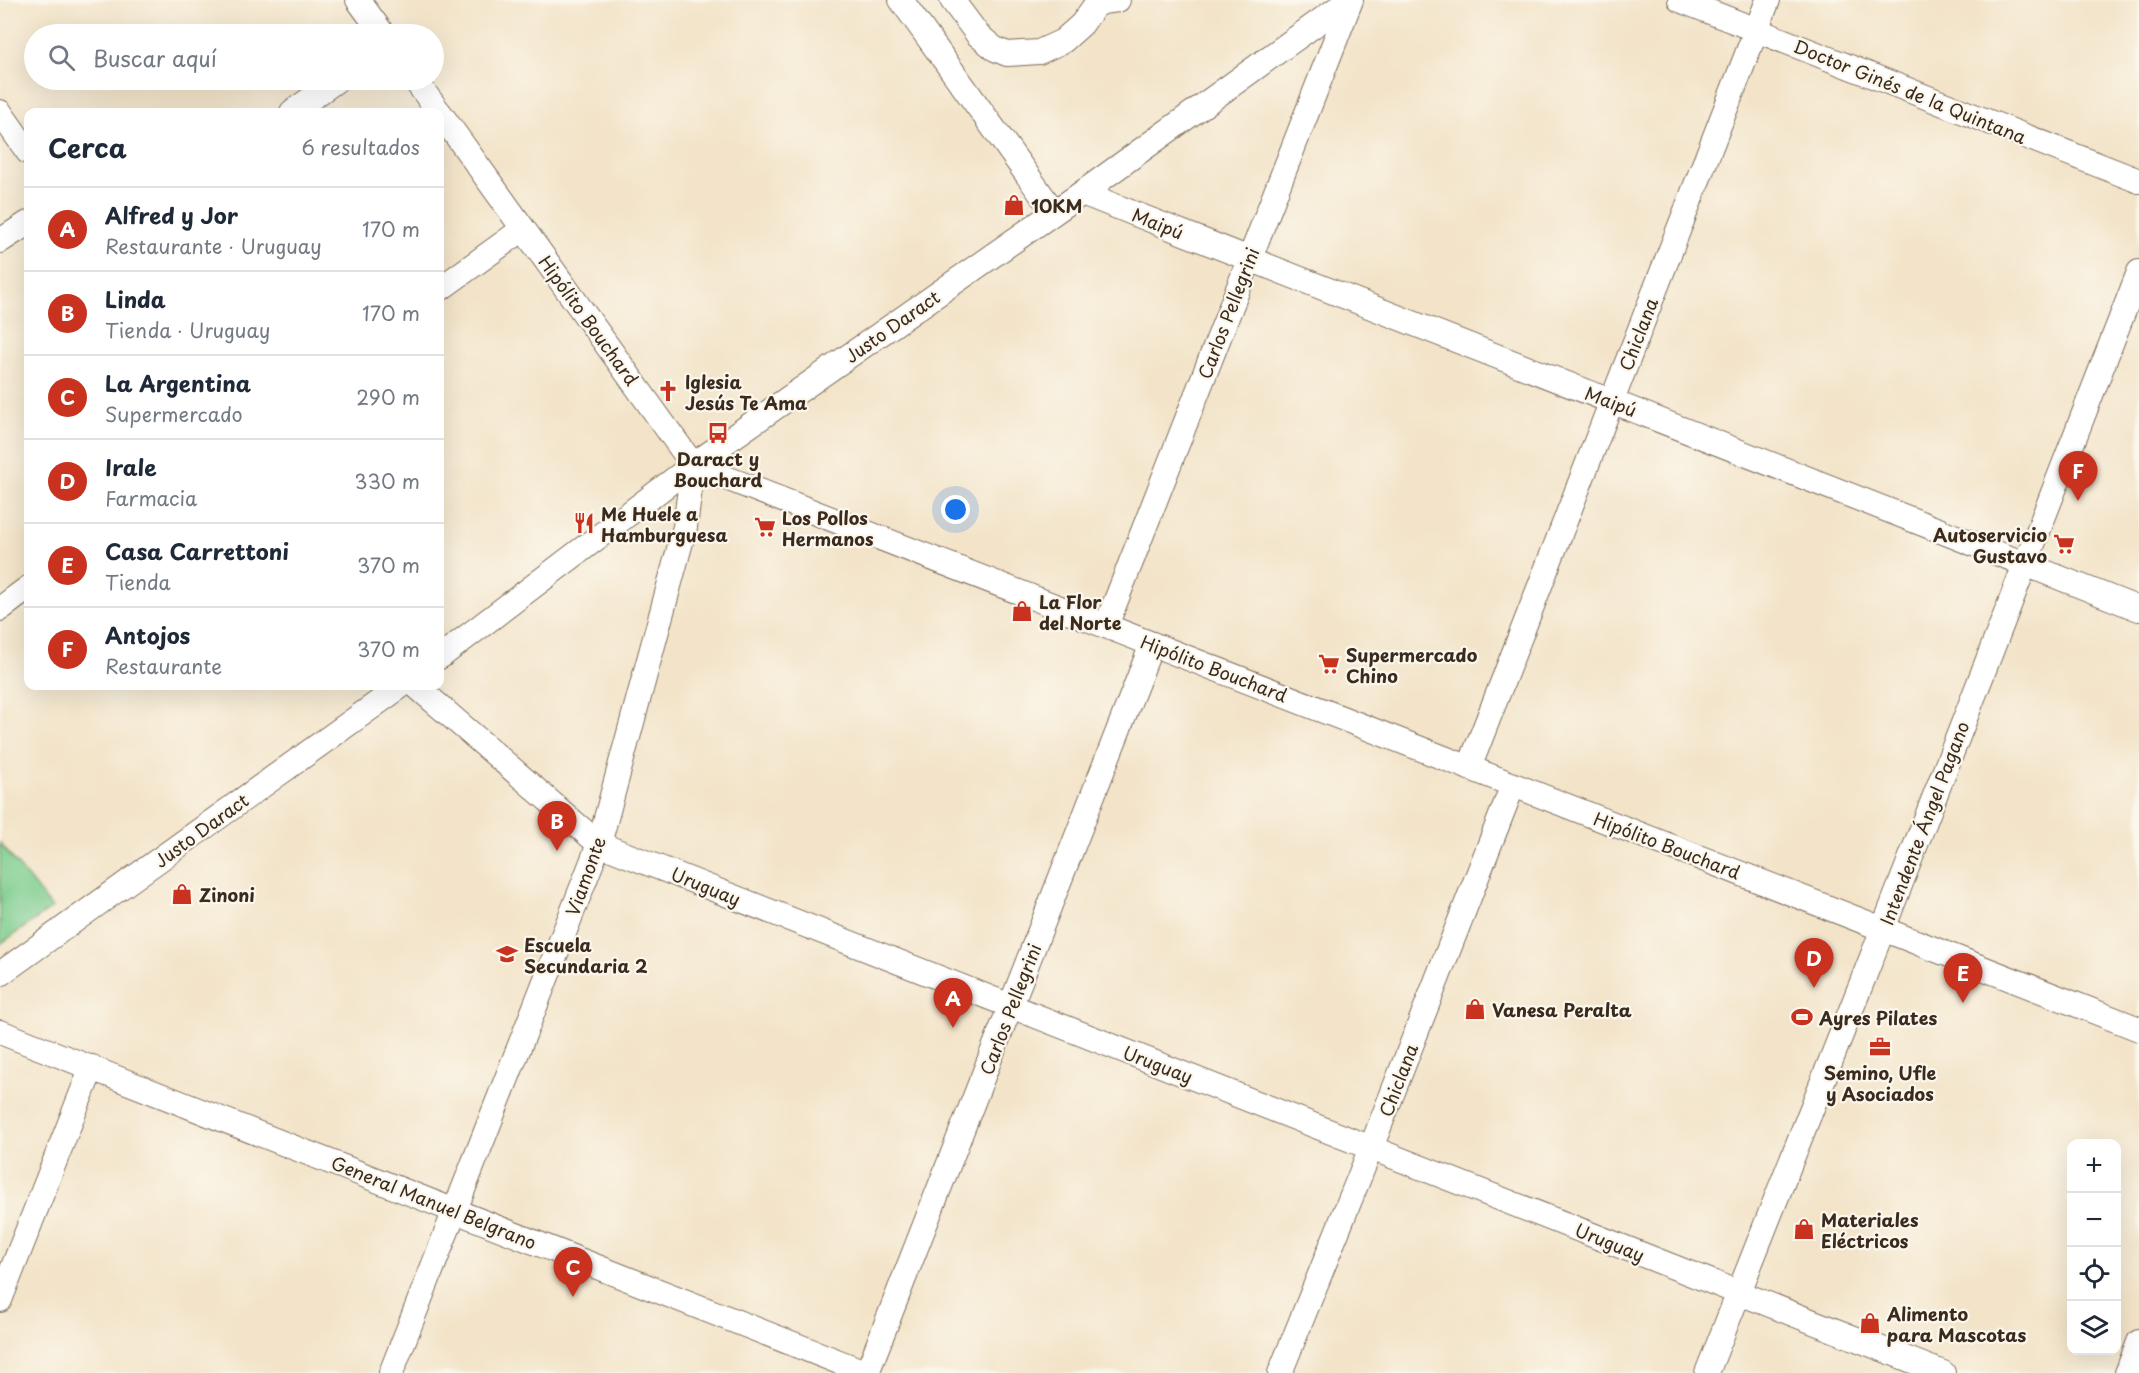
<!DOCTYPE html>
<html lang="es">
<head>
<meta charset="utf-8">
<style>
	:root { --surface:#fff; --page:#f2f2f3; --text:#1f2937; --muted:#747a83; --line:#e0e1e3; --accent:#c8321e }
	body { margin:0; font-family:"Playpen Sans",sans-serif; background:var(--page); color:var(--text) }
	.controls { position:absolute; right:18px; bottom:18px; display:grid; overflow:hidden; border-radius:12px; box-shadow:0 6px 24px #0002 }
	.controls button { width:54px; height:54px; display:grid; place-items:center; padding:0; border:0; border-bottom:2px solid var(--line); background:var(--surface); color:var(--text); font:30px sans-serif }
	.you { position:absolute; left:956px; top:510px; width:21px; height:21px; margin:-15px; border:4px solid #fff; border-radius:50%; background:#1a73e8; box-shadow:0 0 0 9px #1a73e833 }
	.badge { display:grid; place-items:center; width:39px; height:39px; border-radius:50%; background:var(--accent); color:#fff; font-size:20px; font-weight:700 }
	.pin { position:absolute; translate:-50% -50px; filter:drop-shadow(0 2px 3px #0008) }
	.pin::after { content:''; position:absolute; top:32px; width:21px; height:18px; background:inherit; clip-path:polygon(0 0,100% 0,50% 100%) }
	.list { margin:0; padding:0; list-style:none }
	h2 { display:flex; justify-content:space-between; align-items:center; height:78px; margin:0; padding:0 24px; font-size:26px }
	h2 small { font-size:20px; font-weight:400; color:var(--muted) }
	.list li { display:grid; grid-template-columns:39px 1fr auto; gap:18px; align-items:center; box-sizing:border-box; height:84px; padding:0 24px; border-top:2px solid var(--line) }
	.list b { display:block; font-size:22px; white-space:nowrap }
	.list p { margin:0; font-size:20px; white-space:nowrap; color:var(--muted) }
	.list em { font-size:20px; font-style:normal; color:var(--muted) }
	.icon { flex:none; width:33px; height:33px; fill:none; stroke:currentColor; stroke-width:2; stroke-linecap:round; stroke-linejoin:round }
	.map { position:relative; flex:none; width:2139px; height:1373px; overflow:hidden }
	.search { position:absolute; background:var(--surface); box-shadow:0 6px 24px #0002; left:24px; top:24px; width:420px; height:66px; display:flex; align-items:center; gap:15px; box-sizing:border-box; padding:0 21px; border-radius:33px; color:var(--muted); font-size:22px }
	.panel { position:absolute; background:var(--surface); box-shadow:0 6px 24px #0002; left:24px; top:108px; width:420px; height:582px; border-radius:12px }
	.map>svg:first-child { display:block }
	.green { fill:#7acc8d; stroke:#5a7b56; stroke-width:1.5 }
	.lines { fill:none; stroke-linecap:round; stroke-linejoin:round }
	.minor-casing { stroke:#7b6b5a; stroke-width:26 }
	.minor { stroke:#fff; stroke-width:24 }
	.labels { text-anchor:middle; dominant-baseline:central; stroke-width:4.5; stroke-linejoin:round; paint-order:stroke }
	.street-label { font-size:18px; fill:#3b2a1e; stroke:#fbf7ec }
	.poi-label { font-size:18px; font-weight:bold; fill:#3b2a1e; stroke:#fbf7ec; text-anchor:start }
</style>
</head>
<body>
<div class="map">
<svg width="2139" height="1373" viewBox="0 0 2139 1373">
	<rect width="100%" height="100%" fill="#fbf7ec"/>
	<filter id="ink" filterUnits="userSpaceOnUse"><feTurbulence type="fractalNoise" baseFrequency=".0167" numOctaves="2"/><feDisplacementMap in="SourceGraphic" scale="12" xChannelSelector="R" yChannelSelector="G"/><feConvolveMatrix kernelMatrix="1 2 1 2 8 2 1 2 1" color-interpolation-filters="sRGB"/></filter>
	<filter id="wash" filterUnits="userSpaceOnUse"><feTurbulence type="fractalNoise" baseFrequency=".008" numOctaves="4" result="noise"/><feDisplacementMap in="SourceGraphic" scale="24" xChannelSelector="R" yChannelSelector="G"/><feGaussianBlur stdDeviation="1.35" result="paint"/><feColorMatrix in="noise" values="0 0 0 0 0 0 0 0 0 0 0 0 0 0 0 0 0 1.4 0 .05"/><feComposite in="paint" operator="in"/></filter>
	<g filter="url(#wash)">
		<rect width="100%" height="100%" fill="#f3e4c9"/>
		<!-- green -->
		<path class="green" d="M 0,843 L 52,908 L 0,944 Z"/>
	</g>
	<g filter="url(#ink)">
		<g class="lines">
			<defs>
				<g id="minor">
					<path d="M 358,0 L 383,34"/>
					<path d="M 901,0 L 1054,212"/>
					<path d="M 952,0 L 978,35 L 995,49 L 1007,54 L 1039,52 L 1063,41 L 1082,24 L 1094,7 L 1102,2 L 1118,0"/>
					<path d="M 1680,0 L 2139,181"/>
					<path d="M 415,80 L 439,112"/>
					<path d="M 0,112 L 28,152"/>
					<path d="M 292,112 L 337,80"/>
					<path d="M 440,113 L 693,465 L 2139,1029"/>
					<path d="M 1082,193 L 2139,609"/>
					<path d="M 0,241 L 28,223"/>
					<path d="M 440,289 L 523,229"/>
					<path d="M 0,609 L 28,588"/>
					<path d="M 1106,626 L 1351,0"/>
					<path d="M 440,657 L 693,465 L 1082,193 L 1349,0"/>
					<path d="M 416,686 L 599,844 L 1943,1373"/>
					<path d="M 1469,768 L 1768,0"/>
					<path d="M 0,974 L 401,686"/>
					<path d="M 0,1032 L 867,1373"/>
					<path d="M 0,1300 L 92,1067"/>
					<path d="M 391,1373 L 599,844 L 685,527 L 693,465"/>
					<path d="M 867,1373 L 1152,644"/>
					<path d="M 1280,1373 L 1371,1148 L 1513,785"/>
					<path d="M 1707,1373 L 1883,929 L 2139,272"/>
					<path d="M 2127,1373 L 2139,1342"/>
				</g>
			</defs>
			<!-- minor casing -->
			<use href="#minor" class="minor-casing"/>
			<!-- minor -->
			<use href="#minor" class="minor"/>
		</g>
	</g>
	<!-- icons -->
	<defs>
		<symbol id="shop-bare" viewBox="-9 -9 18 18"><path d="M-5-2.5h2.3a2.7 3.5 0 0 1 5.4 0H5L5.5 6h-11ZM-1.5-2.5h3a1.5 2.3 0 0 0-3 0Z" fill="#c8321e" stroke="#fbf7ec" stroke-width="2.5" paint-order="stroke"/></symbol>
		<symbol id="church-bare" viewBox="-9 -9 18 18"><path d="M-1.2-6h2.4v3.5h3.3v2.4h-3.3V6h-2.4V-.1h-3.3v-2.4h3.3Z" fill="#c8321e" stroke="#fbf7ec" stroke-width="2.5" paint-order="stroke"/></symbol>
		<symbol id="bus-bare" viewBox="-9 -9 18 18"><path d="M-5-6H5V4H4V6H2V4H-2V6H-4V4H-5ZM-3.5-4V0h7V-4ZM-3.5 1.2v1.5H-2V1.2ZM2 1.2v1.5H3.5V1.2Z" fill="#c8321e" stroke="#fbf7ec" stroke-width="2.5" paint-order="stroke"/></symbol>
		<symbol id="restaurant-bare" viewBox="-9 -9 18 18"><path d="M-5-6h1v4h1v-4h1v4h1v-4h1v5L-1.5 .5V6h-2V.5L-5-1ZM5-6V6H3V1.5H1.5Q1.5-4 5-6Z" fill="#c8321e" stroke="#fbf7ec" stroke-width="2.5" paint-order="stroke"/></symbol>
		<symbol id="supermarket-bare" viewBox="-9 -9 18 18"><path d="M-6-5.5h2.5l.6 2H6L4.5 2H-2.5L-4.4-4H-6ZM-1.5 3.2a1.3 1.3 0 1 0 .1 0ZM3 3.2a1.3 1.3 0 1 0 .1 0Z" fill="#c8321e" stroke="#fbf7ec" stroke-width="2.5" paint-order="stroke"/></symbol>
		<symbol id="school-bare" viewBox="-9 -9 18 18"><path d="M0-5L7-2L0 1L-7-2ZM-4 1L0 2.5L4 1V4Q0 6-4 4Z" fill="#c8321e" stroke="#fbf7ec" stroke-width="2.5" paint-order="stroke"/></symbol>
		<symbol id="stadium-bare" viewBox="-9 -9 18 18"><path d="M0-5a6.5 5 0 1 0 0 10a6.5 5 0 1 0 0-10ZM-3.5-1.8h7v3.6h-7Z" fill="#c8321e" stroke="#fbf7ec" stroke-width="2.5" paint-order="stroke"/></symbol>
		<symbol id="office-bare" viewBox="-9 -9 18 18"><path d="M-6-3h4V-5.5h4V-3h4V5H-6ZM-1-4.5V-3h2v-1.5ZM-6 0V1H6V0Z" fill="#c8321e" stroke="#fbf7ec" stroke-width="2.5" paint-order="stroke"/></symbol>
	</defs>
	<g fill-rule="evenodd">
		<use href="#shop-bare" x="999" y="190" width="30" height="30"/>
		<use href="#church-bare" x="653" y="376" width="30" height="30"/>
		<use href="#bus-bare" x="703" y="418" width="30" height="30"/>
		<use href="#restaurant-bare" x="569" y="508" width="30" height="30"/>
		<use href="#supermarket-bare" x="750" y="512" width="30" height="30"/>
		<use href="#supermarket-bare" x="2049" y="529" width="30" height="30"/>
		<use href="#shop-bare" x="1007" y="596" width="30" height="30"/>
		<use href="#supermarket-bare" x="1314" y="649" width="30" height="30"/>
		<use href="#shop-bare" x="167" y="879" width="30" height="30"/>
		<use href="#school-bare" x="492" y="939" width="30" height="30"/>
		<use href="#shop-bare" x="1460" y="994" width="30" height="30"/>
		<use href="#stadium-bare" x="1787" y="1002" width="30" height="30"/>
		<use href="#office-bare" x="1865" y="1032" width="30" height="30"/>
		<use href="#shop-bare" x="1789" y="1214" width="30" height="30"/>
		<use href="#shop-bare" x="1855" y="1308" width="30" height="30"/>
	</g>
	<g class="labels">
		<!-- street labels -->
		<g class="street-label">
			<text transform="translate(1910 91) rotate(22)">Doctor Ginés de la Quintana</text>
			<text transform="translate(1158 223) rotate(22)">Maipú</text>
			<text transform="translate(1228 313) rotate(-69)">Carlos Pellegrini</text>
			<text transform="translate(589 320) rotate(54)">Hipólito Bouchard</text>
			<text transform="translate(892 326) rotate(-35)">Justo Daract</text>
			<text transform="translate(1638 334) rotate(-69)">Chiclana</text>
			<text transform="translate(1611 401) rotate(21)">Maipú</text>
			<text transform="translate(1214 668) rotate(21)">Hipólito Bouchard</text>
			<text transform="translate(1924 823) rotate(-69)">Intendente Ángel Pagano</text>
			<text transform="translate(201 830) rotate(-36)">Justo Daract</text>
			<text transform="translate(1667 845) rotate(21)">Hipólito Bouchard</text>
			<text transform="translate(585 876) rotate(-70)">Viamonte</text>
			<text transform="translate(706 886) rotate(22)">Uruguay</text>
			<text transform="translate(1010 1009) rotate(-69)">Carlos Pellegrini</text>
			<text transform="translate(1158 1064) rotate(21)">Uruguay</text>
			<text transform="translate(1398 1080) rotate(-69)">Chiclana</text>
			<text transform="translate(434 1202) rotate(22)">General Manuel Belgrano</text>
			<text transform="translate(1610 1242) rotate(22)">Uruguay</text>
		</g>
		<!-- poi labels -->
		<g class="poi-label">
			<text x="1031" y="205">10KM</text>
			<text x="685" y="381">Iglesia<tspan x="685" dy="21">Jesús Te Ama</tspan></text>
			<text x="718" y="458" text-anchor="middle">Daract y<tspan x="718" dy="21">Bouchard</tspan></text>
			<text x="601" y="513">Me Huele a<tspan x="601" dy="21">Hamburguesa</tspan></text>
			<text x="782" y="517">Los Pollos<tspan x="782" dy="21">Hermanos</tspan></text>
			<text x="2047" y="534" text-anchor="end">Autoservicio<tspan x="2047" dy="21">Gustavo</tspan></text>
			<text x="1039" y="601">La Flor<tspan x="1039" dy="21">del Norte</tspan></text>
			<text x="1346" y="654">Supermercado<tspan x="1346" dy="21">Chino</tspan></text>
			<text x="199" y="894">Zinoni</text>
			<text x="524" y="944">Escuela<tspan x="524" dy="21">Secundaria 2</tspan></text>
			<text x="1492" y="1009">Vanesa Peralta</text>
			<text x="1819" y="1017">Ayres Pilates</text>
			<text x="1880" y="1072" text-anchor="middle">Semino, Ufle<tspan x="1880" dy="21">y Asociados</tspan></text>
			<text x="1821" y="1219">Materiales<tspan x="1821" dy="21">Eléctricos</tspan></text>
			<text x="1887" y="1313">Alimento<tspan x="1887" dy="21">para Mascotas</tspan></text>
		</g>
	</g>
</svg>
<div class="controls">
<button>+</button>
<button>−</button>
<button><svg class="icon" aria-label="locate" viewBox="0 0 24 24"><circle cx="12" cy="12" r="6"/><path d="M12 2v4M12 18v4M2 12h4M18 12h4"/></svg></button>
<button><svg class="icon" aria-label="layers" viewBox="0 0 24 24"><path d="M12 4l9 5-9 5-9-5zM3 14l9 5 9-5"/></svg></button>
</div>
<div class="you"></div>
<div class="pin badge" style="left:953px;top:1028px">A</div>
<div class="pin badge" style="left:557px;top:851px">B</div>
<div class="pin badge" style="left:573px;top:1297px">C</div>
<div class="pin badge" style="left:1814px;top:988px">D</div>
<div class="pin badge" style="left:1963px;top:1003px">E</div>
<div class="pin badge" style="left:2078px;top:501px">F</div>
<div class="search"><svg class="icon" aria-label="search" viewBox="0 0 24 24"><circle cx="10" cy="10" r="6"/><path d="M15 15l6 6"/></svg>Buscar aquí</div>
<section class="panel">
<h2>Cerca<small>6 resultados</small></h2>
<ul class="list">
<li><span class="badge">A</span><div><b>Alfred y Jor</b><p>Restaurante · Uruguay</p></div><em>170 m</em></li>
<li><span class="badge">B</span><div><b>Linda</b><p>Tienda · Uruguay</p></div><em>170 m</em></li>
<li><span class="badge">C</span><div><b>La Argentina</b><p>Supermercado</p></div><em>290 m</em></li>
<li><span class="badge">D</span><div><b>Irale</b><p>Farmacia</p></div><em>330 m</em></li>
<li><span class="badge">E</span><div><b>Casa Carrettoni</b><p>Tienda</p></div><em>370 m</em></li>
<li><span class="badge">F</span><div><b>Antojos</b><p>Restaurante</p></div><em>370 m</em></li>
</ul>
</section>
</div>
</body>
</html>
